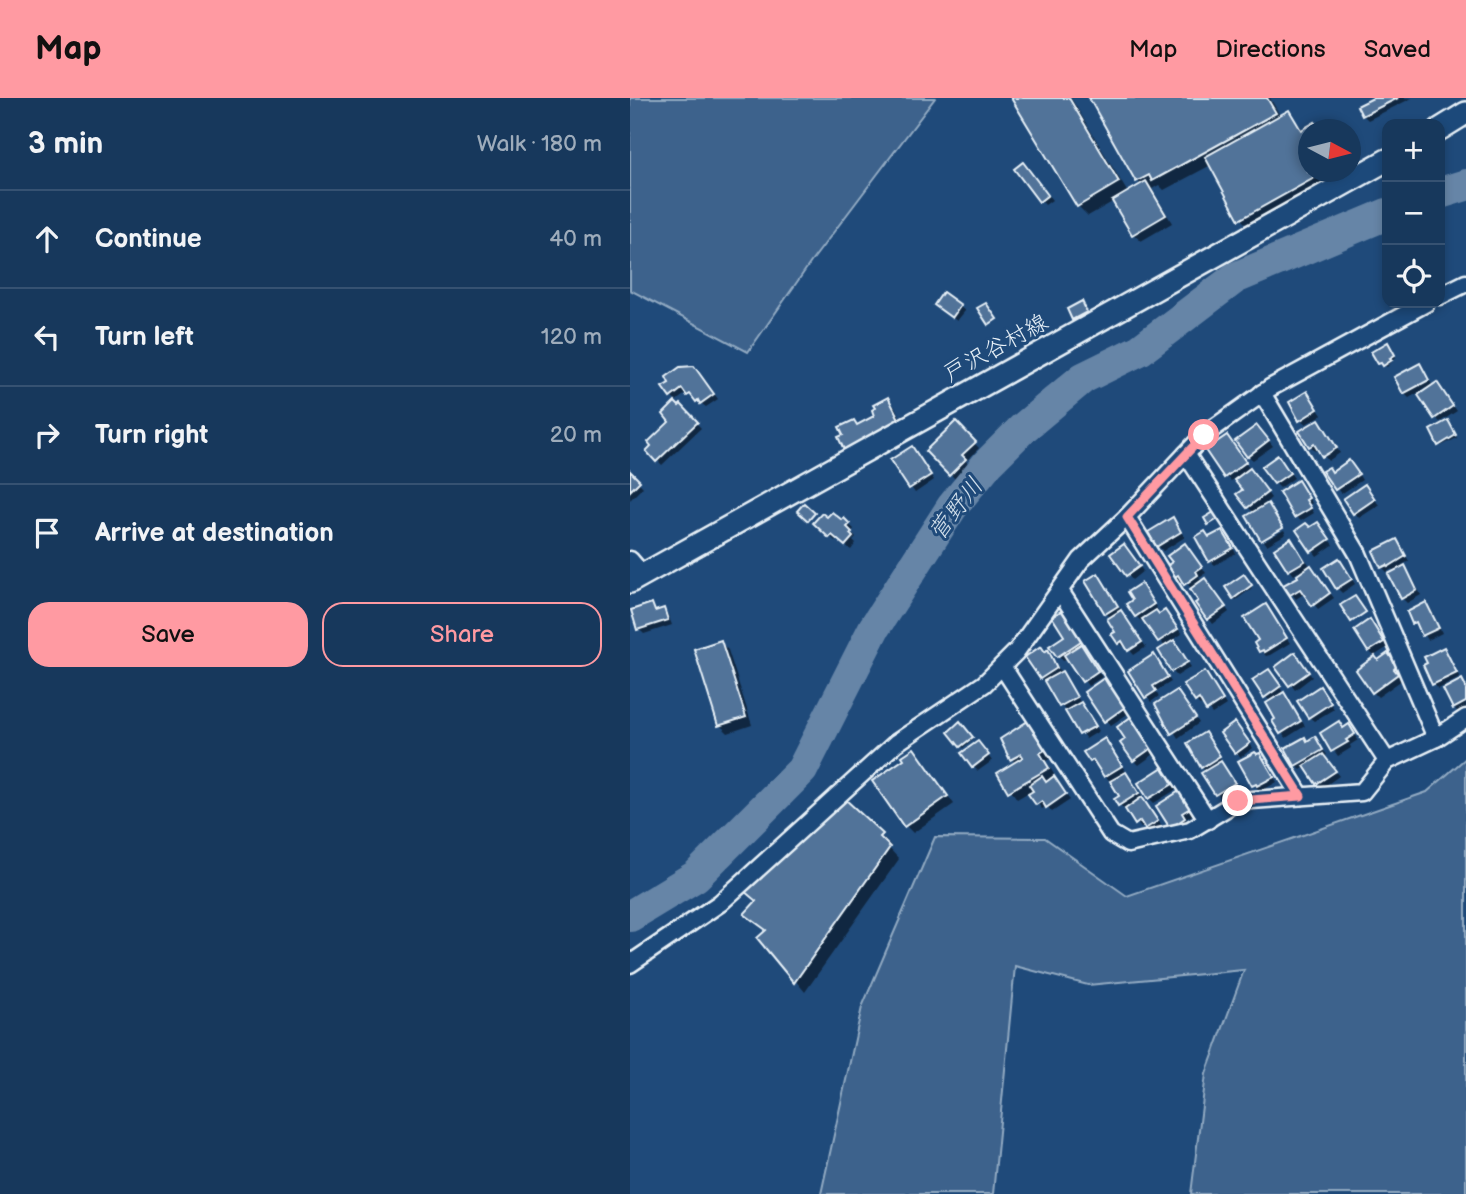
<!DOCTYPE html>
<html lang="en">
<head>
<meta charset="utf-8">
<style>
	:root { --surface:#17385c; --page:#244365; --text:#f1f3f6; --muted:#9eacbb; --line:#365272; --accent:#ff9aa2 }
	body { margin:0; font-family:"Balsamiq Sans","Klee One",sans-serif; background:var(--page); color:var(--text) }
	.controls { position:absolute; right:21px; top:21px; display:grid; overflow:hidden; border-radius:14px; box-shadow:0 4px 10px #0003 }
	.controls button { width:63px; height:63px; display:grid; place-items:center; padding:0; border:0; border-bottom:2px solid var(--line); background:var(--surface); color:var(--text); font:35px sans-serif }
	.compass { position:absolute; left:668px; top:21px; width:63px; height:63px; border-radius:50%; background:var(--surface); box-shadow:0 4px 10px #0003; rotate:97deg }
	.stop { position:absolute; width:21px; height:21px; margin:-16px; border:5px solid #ff9aa2; border-radius:50%; background:#fff }
	.stop.end { background:#ff9aa2; border-color:#fff; box-shadow:0 2px 7px #0008 }
	.list { margin:0; padding:0; list-style:none }
	h2 { display:flex; justify-content:space-between; align-items:center; height:91px; margin:0; padding:0 28px; font-size:30px }
	h2 small { font-size:23px; font-weight:400; color:var(--muted) }
	.list li { display:grid; grid-template-columns:46px 1fr auto; gap:21px; align-items:center; box-sizing:border-box; height:98px; padding:0 28px; border-top:2px solid var(--line) }
	.list b { display:block; font-size:26px; white-space:nowrap }
	.list em { font-size:23px; font-style:normal; color:var(--muted) }
	.actions { display:flex; gap:14px; padding:21px 28px }
	.actions a { flex:1; padding:16px 0; border:2px solid var(--accent); border-radius:21px; text-align:center; font-size:24px; color:var(--accent) }
	.actions .main { background:var(--accent); color:#111 }
	.icon { flex:none; width:38px; height:38px; fill:none; stroke:currentColor; stroke-width:2; stroke-linecap:round; stroke-linejoin:round }
	.map { position:relative; flex:none; width:836px; height:1096px; overflow:hidden }
	header { display:flex; align-items:center; gap:42px; box-sizing:border-box; height:98px; padding:0 35px; background:var(--accent); color:#111 }
	header strong { font-size:33px }
	nav { display:flex; gap:38px; margin-inline-start:auto; font-size:24px }
	main { display:flex }
	aside { flex:1; background:var(--surface) }
	.map>svg:first-child { display:block }
	.green { fill:#3c628c; stroke:#92aac2; stroke-width:2 }
	.shadow { fill:#0007 }
	.lines { fill:none; stroke-linecap:round; stroke-linejoin:round }
	.river { stroke:#6685a7; stroke-width:32 }
	.building { fill:#517399; stroke:#e8f1f8; stroke-width:2 }
	.minor-casing { stroke:#e8f1f8; stroke-width:21 }
	.secondary-casing { stroke:#e8f1f8; stroke-width:26 }
	.minor { stroke:#1f4a7a; stroke-width:16 }
	.secondary { stroke:#1f4a7a; stroke-width:21 }
	.route { stroke:#ff9aa2; stroke-width:9 }
	.labels { text-anchor:middle; dominant-baseline:central; stroke-width:6; stroke-linejoin:round; paint-order:stroke }
	.street-label { font-size:23px; fill:#e8f1f8; stroke:#1f4a7a }
	.water-label { font-size:24px; font-style:italic; fill:#d4e1ec; stroke:#1f4a7a }
</style>
</head>
<body>
<header>
<strong>Map</strong>
<nav><a>Map</a><a>Directions</a><a>Saved</a></nav>
</header>
<main>
<aside>
<h2>3 min<small>Walk · 180 m</small></h2>
<ul class="list">
<li><svg class="icon" aria-label="ahead" viewBox="0 0 24 24"><path d="M12 20V5M6 11l6-6 6 6"/></svg><div><b>Continue</b></div><em>40 m</em></li>
<li><svg class="icon" aria-label="left" viewBox="0 0 24 24"><path d="M17 20v-9H6M10 6l-5 5 5 5"/></svg><div><b>Turn left</b></div><em>120 m</em></li>
<li><svg class="icon" aria-label="right" viewBox="0 0 24 24"><path d="M7 20v-9h11M14 6l5 5-5 5"/></svg><div><b>Turn right</b></div><em>20 m</em></li>
<li><svg class="icon" aria-label="arrive" viewBox="0 0 24 24"><path d="M6 21V4h12l-3 4 3 4H6"/></svg><div><b>Arrive at destination</b></div></li>
</ul>
<div class="actions"><a class="main">Save</a><a>Share</a></div>
</aside>
<div class="map">
<svg width="836" height="1096" viewBox="0 0 836 1096">
	<rect width="100%" height="100%" fill="#1f4a7a"/>
	<filter id="ink" filterUnits="userSpaceOnUse"><feTurbulence type="fractalNoise" baseFrequency=".0143" numOctaves="2"/><feDisplacementMap in="SourceGraphic" scale="14" xChannelSelector="R" yChannelSelector="G"/><feConvolveMatrix kernelMatrix="1 2 1 2 8 2 1 2 1" color-interpolation-filters="sRGB"/></filter>
	<g filter="url(#ink)">
		<!-- green -->
		<g class="green">
			<path d="M 0,0 L 305,0 L 181,164 L 118,254 L 0,192 Z"/>
			<path d="M 836,660 L 836,1096 L 561,1096 L 576,976 L 614,872 L 458,887 L 385,868 L 363,1096 L 191,1096 L 232,909 L 305,739 L 415,740 L 497,798 L 797,694 Z"/>
		</g>
		<!-- shadow -->
		<g class="shadow">
			<path d="M 384,0 L 441,0 L 498,95 L 511,88 L 461,0 L 640,0 L 651,19 L 659,14 L 674,33 L 685,27 L 690,32 L 678,32 L 678,74 L 720,74 L 720,60 L 727,71 L 621,131 L 611,121 L 581,67 L 534,92 L 529,87 L 522,91 L 542,125 L 511,143 L 503,136 L 484,103 L 458,118 L 448,108 Z"/>
			<path d="M 742,0 L 782,0 L 738,22 L 733,17 Z"/>
			<path d="M 397,71 L 422,102 L 415,107 L 411,102 Z"/>
			<path d="M 314,196 L 335,213 L 327,223 L 311,211 Z"/>
			<path d="M 454,207 L 458,216 L 446,222 L 444,221 Z"/>
			<path d="M 759,248 L 766,259 L 757,269 L 750,265 Z"/>
			<path d="M 789,267 L 803,288 L 811,291 L 827,313 L 810,324 L 806,320 L 796,290 L 779,300 L 774,295 Z"/>
			<path d="M 69,275 L 88,301 L 76,309 L 57,295 L 46,303 L 41,299 Z"/>
			<path d="M 677,295 L 692,317 L 676,326 L 671,322 Z"/>
			<path d="M 257,301 L 265,309 L 276,331 L 228,328 L 247,319 Z"/>
			<path d="M 51,309 L 71,330 L 32,367 L 19,353 Z"/>
			<path d="M 689,323 L 710,355 L 698,363 L 689,350 L 685,353 L 680,348 L 672,334 Z"/>
			<path d="M 326,326 L 349,350 L 336,363 L 339,367 L 325,381 L 298,353 Z"/>
			<path d="M 819,326 L 827,340 L 811,348 L 810,346 Z"/>
			<path d="M 632,334 L 643,348 L 623,362 L 618,358 Z"/>
			<path d="M 597,339 L 641,400 L 624,415 L 618,409 L 614,393 L 605,380 L 601,383 L 596,379 Z"/>
			<path d="M 286,355 L 304,382 L 285,395 L 262,362 Z"/>
			<path d="M 652,364 L 664,380 L 650,390 L 645,385 Z"/>
			<path d="M 724,369 L 732,382 L 711,396 L 695,373 L 703,375 Z"/>
			<path d="M 0,375 L 13,389 L 0,402 Z"/>
			<path d="M 668,384 L 682,405 L 679,407 L 684,415 L 671,423 L 666,419 Z"/>
			<path d="M 735,388 L 749,407 L 729,420 L 715,401 Z"/>
			<path d="M 214,422 L 224,431 L 221,435 L 226,439 L 223,442 L 226,445 L 221,452 L 208,440 L 205,443 L 186,425 L 212,425 Z"/>
			<path d="M 542,422 L 555,439 L 533,453 L 528,448 Z"/>
			<path d="M 692,431 L 703,447 L 687,458 L 668,433 Z"/>
			<path d="M 654,432 L 656,436 L 637,447 L 634,443 Z"/>
			<path d="M 592,434 L 606,455 L 585,467 L 580,463 L 575,435 L 581,440 Z"/>
			<path d="M 661,442 L 704,500 L 688,511 L 675,495 L 666,501 L 655,487 L 671,479 L 668,474 L 664,477 L 660,472 Z"/>
			<path d="M 767,443 L 779,463 L 772,467 L 779,474 L 791,497 L 777,505 L 772,500 L 765,474 L 762,471 L 757,474 L 752,469 Z"/>
			<path d="M 560,452 L 576,475 L 569,479 L 573,484 L 580,487 L 599,514 L 583,526 L 568,506 L 570,504 L 561,490 L 553,481 L 549,484 L 538,469 Z"/>
			<path d="M 498,453 L 513,473 L 502,482 L 482,457 Z"/>
			<path d="M 713,467 L 725,486 L 712,495 L 707,490 Z"/>
			<path d="M 468,477 L 516,549 L 504,557 L 496,548 L 494,549 L 490,545 L 481,520 L 476,515 Z"/>
			<path d="M 615,480 L 622,490 L 606,502 L 604,500 Z"/>
			<path d="M 515,492 L 528,512 L 525,514 L 529,518 L 535,514 L 552,536 L 542,542 L 561,569 L 547,578 L 542,573 L 535,549 L 514,521 L 511,523 L 506,518 Z"/>
			<path d="M 796,506 L 801,511 L 812,535 L 798,542 L 790,529 L 784,525 Z"/>
			<path d="M 22,507 L 27,514 L 34,512 L 38,517 L 42,527 L 14,536 L 9,531 Z"/>
			<path d="M 636,509 L 660,545 L 640,557 L 636,558 L 631,553 L 630,543 Z"/>
			<path d="M 433,513 L 457,547 L 452,550 L 472,579 L 458,588 L 438,559 L 433,563 L 422,548 L 437,538 Z"/>
			<path d="M 744,528 L 758,549 L 744,558 L 739,553 Z"/>
			<path d="M 90,544 L 98,552 L 122,627 L 98,635 L 90,627 Z"/>
			<path d="M 814,551 L 830,580 L 808,591 L 804,586 L 800,566 Z"/>
			<path d="M 418,554 L 469,633 L 456,641 L 411,580 Z"/>
			<path d="M 669,561 L 682,579 L 665,592 L 648,569 Z"/>
			<path d="M 762,562 L 771,574 L 767,576 L 772,582 L 748,599 L 743,594 L 748,564 Z"/>
			<path d="M 528,563 L 541,584 L 526,593 L 529,598 L 521,604 L 517,599 Z"/>
			<path d="M 639,573 L 675,628 L 656,640 L 645,624 L 648,622 L 641,604 L 635,598 Z"/>
			<path d="M 575,575 L 596,607 L 582,616 L 574,606 L 571,608 L 566,603 Z"/>
			<path d="M 473,583 L 502,613 L 481,627 L 476,623 Z"/>
			<path d="M 832,583 L 836,588 L 836,611 L 829,615 L 824,610 Z"/>
			<path d="M 694,595 L 704,611 L 684,623 L 679,619 Z"/>
			<path d="M 551,598 L 569,625 L 548,640 L 528,607 Z"/>
			<path d="M 502,621 L 527,654 L 509,667 L 504,662 L 498,641 Z"/>
			<path d="M 709,625 L 714,631 L 718,628 L 728,642 L 720,647 L 721,650 L 708,658 L 692,636 Z"/>
			<path d="M 330,626 L 343,641 L 333,650 L 320,634 Z"/>
			<path d="M 398,626 L 405,633 L 421,660 L 416,663 L 425,678 L 423,679 L 440,702 L 422,714 L 417,708 L 412,711 L 399,694 L 387,701 L 369,675 L 385,666 L 372,641 Z"/>
			<path d="M 609,631 L 623,650 L 611,659 L 606,655 Z"/>
			<path d="M 575,636 L 608,690 L 591,701 L 572,669 Z"/>
			<path d="M 685,640 L 697,657 L 694,659 L 709,678 L 692,690 L 677,668 L 671,672 L 666,667 L 678,645 Z"/>
			<path d="M 475,642 L 532,728 L 521,735 L 515,728 L 511,730 L 496,710 L 494,711 L 489,706 L 492,699 L 481,682 L 480,683 L 475,678 L 468,667 L 466,668 L 461,663 Z"/>
			<path d="M 353,650 L 362,663 L 348,673 L 343,668 Z"/>
			<path d="M 284,652 L 324,706 L 283,735 L 276,728 L 277,661 Z"/>
			<path d="M 630,657 L 647,684 L 633,692 L 629,692 L 624,687 L 611,664 Z"/>
			<path d="M 533,672 L 547,691 L 524,705 L 519,700 Z"/>
			<path d="M 551,694 L 565,715 L 556,721 L 559,725 L 541,729 Z"/>
			<path d="M 215,703 L 261,748 L 259,750 L 269,761 L 175,894 L 130,840 L 137,834 L 117,816 Z"/>
		</g>
		<g class="lines">
			<!-- river -->
			<g class="river">
				<path d="M 810,95 L 836,87"/>
				<path d="M 0,818 L 66,778 L 172,672 L 244,530 L 293,454 L 322,409 L 358,365 L 392,331 L 453,280 L 510,252 L 605,180 L 757,116"/>
			</g>
		</g>
		<!-- building -->
		<g class="building">
			<path d="M 381,0 L 439,0 L 489,84 L 447,109 Z"/>
			<path d="M 459,0 L 637,0 L 646,15 L 522,83 L 519,77 L 506,84 Z"/>
			<path d="M 743,0 L 768,0 L 732,18 L 727,8 Z"/>
			<path d="M 659,12 L 671,32 L 685,24 L 689,32 L 678,32 L 678,74 L 695,74 L 609,122 L 575,59 Z"/>
			<path d="M 393,64 L 418,97 L 409,104 L 384,71 Z"/>
			<path d="M 516,83 L 536,117 L 502,137 L 482,103 Z"/>
			<path d="M 313,194 L 331,207 L 322,220 L 304,207 Z"/>
			<path d="M 452,203 L 457,214 L 442,222 L 437,211 Z"/>
			<path d="M 356,205 L 367,221 L 358,227 L 347,210 Z"/>
			<path d="M 758,244 L 765,257 L 760,260 L 762,262 L 753,268 L 751,265 L 748,266 L 741,254 Z"/>
			<path d="M 790,265 L 799,282 L 773,296 L 764,279 Z"/>
			<path d="M 64,268 L 84,296 L 70,306 L 68,302 L 66,304 L 60,296 L 57,298 L 52,291 L 40,300 L 32,289 L 39,285 L 36,279 L 50,269 Z"/>
			<path d="M 807,284 L 823,308 L 804,321 L 788,297 Z"/>
			<path d="M 677,293 L 688,311 L 669,323 L 659,304 Z"/>
			<path d="M 258,299 L 270,323 L 216,356 L 208,339 L 213,337 L 209,329 L 224,322 L 227,327 L 244,318 L 242,312 L 245,310 L 243,307 Z"/>
			<path d="M 45,304 L 49,308 L 51,306 L 68,324 L 26,364 L 16,353 L 21,348 L 18,344 L 39,324 L 33,316 Z"/>
			<path d="M 689,321 L 707,350 L 692,359 L 684,346 L 679,349 L 669,333 Z"/>
			<path d="M 818,322 L 826,337 L 808,348 L 800,332 Z"/>
			<path d="M 326,323 L 346,344 L 332,357 L 336,361 L 319,378 L 295,353 Z"/>
			<path d="M 627,327 L 639,342 L 617,359 L 605,343 Z"/>
			<path d="M 597,337 L 616,364 L 594,380 L 575,352 Z"/>
			<path d="M 282,348 L 301,377 L 279,391 L 260,362 Z"/>
			<path d="M 648,357 L 660,375 L 644,386 L 631,369 Z"/>
			<path d="M 719,362 L 729,376 L 705,392 L 692,373 L 699,369 L 702,374 Z"/>
			<path d="M 620,370 L 638,394 L 617,410 L 606,396 L 612,392 L 604,382 Z"/>
			<path d="M 0,373 L 10,383 L 0,393 Z"/>
			<path d="M 668,382 L 679,400 L 676,402 L 681,410 L 664,420 L 649,394 Z"/>
			<path d="M 735,386 L 745,401 L 723,416 L 713,401 Z"/>
			<path d="M 174,405 L 185,415 L 178,423 L 167,413 Z"/>
			<path d="M 638,405 L 653,430 L 631,443 L 616,418 Z"/>
			<path d="M 202,414 L 212,422 L 214,420 L 220,426 L 217,429 L 222,434 L 220,436 L 223,439 L 215,448 L 202,437 L 199,440 L 183,425 L 192,415 L 197,419 Z"/>
			<path d="M 584,414 L 588,421 L 578,427 L 574,420 Z"/>
			<path d="M 543,419 L 551,434 L 526,449 L 518,434 Z"/>
			<path d="M 688,424 L 700,441 L 681,454 L 666,432 L 676,425 L 680,429 Z"/>
			<path d="M 592,432 L 603,450 L 579,464 L 565,439 L 575,433 L 579,439 Z"/>
			<path d="M 661,440 L 675,463 L 658,473 L 644,451 Z"/>
			<path d="M 767,441 L 776,458 L 758,469 L 757,467 L 751,470 L 743,453 Z"/>
			<path d="M 555,445 L 572,469 L 566,473 L 568,477 L 554,487 L 548,477 L 543,480 L 535,469 L 542,464 L 537,458 Z"/>
			<path d="M 494,446 L 510,468 L 496,478 L 480,456 Z"/>
			<path d="M 709,460 L 722,481 L 706,491 L 693,470 Z"/>
			<path d="M 681,467 L 700,495 L 682,508 L 670,491 L 660,497 L 653,487 L 668,479 L 667,477 Z"/>
			<path d="M 775,467 L 787,492 L 771,501 L 758,476 Z"/>
			<path d="M 468,475 L 488,508 L 475,516 L 455,483 Z"/>
			<path d="M 614,476 L 622,487 L 603,501 L 595,489 Z"/>
			<path d="M 575,480 L 596,509 L 577,522 L 565,505 L 568,503 L 560,491 Z"/>
			<path d="M 511,485 L 524,506 L 505,519 L 496,506 L 502,502 L 497,494 Z"/>
			<path d="M 725,498 L 736,514 L 721,524 L 710,507 Z"/>
			<path d="M 796,504 L 809,530 L 792,538 L 786,524 L 782,526 L 777,514 Z"/>
			<path d="M 22,505 L 25,513 L 34,510 L 38,522 L 7,532 L 1,512 Z"/>
			<path d="M 636,506 L 657,540 L 634,554 L 633,552 L 629,554 L 624,545 L 628,542 L 614,520 Z"/>
			<path d="M 434,511 L 454,541 L 427,559 L 419,548 L 434,538 L 422,519 Z"/>
			<path d="M 491,512 L 512,544 L 498,553 L 492,543 L 488,546 L 481,536 L 485,534 L 477,521 Z"/>
			<path d="M 526,512 L 529,516 L 535,512 L 548,531 L 528,544 L 512,521 Z"/>
			<path d="M 740,521 L 754,544 L 738,554 L 724,532 Z"/>
			<path d="M 91,542 L 116,619 L 88,628 L 64,551 Z"/>
			<path d="M 544,542 L 558,564 L 541,574 L 528,552 Z"/>
			<path d="M 451,546 L 468,573 L 452,584 L 434,557 Z"/>
			<path d="M 411,548 L 415,554 L 418,551 L 427,570 L 410,581 L 395,559 Z"/>
			<path d="M 814,549 L 827,575 L 802,587 L 793,567 L 797,565 L 794,559 Z"/>
			<path d="M 665,554 L 679,574 L 659,588 L 645,569 Z"/>
			<path d="M 758,555 L 767,568 L 764,571 L 768,576 L 742,595 L 726,572 L 745,558 L 748,562 Z"/>
			<path d="M 524,556 L 538,579 L 523,588 L 526,593 L 515,600 L 498,573 Z"/>
			<path d="M 639,571 L 651,588 L 634,600 L 622,582 Z"/>
			<path d="M 432,573 L 447,599 L 429,609 L 414,583 Z"/>
			<path d="M 575,573 L 593,602 L 576,613 L 569,601 L 565,604 L 553,586 Z"/>
			<path d="M 474,580 L 479,588 L 483,585 L 498,607 L 474,624 L 454,594 Z"/>
			<path d="M 832,581 L 836,589 L 836,604 L 823,611 L 813,591 Z"/>
			<path d="M 690,588 L 701,605 L 678,620 L 667,603 Z"/>
			<path d="M 547,592 L 566,620 L 541,636 L 525,606 Z"/>
			<path d="M 654,594 L 671,623 L 650,636 L 642,623 L 645,621 L 636,605 Z"/>
			<path d="M 451,604 L 466,628 L 449,637 L 435,613 Z"/>
			<path d="M 502,618 L 523,649 L 503,663 L 490,645 L 495,641 L 487,629 Z"/>
			<path d="M 330,623 L 343,639 L 330,649 L 318,634 Z"/>
			<path d="M 398,623 L 415,652 L 410,655 L 419,670 L 378,694 L 367,675 L 393,659 L 391,656 L 380,662 L 370,641 Z"/>
			<path d="M 709,623 L 713,630 L 719,626 L 725,636 L 716,642 L 718,644 L 701,654 L 690,635 Z"/>
			<path d="M 605,624 L 620,645 L 605,656 L 590,635 Z"/>
			<path d="M 575,634 L 590,658 L 571,670 L 557,645 Z"/>
			<path d="M 685,638 L 693,652 L 665,668 L 655,650 L 675,639 L 677,643 Z"/>
			<path d="M 475,640 L 492,668 L 474,679 L 463,662 L 460,664 L 453,654 Z"/>
			<path d="M 348,643 L 359,657 L 342,670 L 331,655 Z"/>
			<path d="M 284,650 L 318,698 L 274,729 L 242,683 L 274,661 L 272,658 Z"/>
			<path d="M 625,654 L 627,656 L 630,655 L 644,679 L 627,688 L 626,686 L 622,688 L 608,663 Z"/>
			<path d="M 693,656 L 706,673 L 686,686 L 674,668 Z"/>
			<path d="M 591,663 L 605,685 L 585,697 L 571,675 Z"/>
			<path d="M 533,669 L 543,686 L 518,701 L 508,685 Z"/>
			<path d="M 496,674 L 509,695 L 488,708 L 484,701 L 489,698 L 480,683 Z"/>
			<path d="M 412,678 L 416,684 L 424,678 L 436,696 L 416,710 L 412,703 L 406,707 L 398,696 L 403,693 L 399,687 Z"/>
			<path d="M 551,692 L 562,709 L 552,715 L 555,720 L 540,730 L 526,708 Z"/>
			<path d="M 512,699 L 528,723 L 515,731 L 510,723 L 505,727 L 495,711 Z"/>
			<path d="M 215,701 L 253,736 L 250,739 L 260,749 L 164,885 L 127,840 L 136,832 L 114,816 L 126,803 L 114,793 Z"/>
		</g>
		<g class="lines">
			<defs>
				<g id="minor">
					<path d="M 810,198 L 836,185"/>
					<path d="M 632,295 L 728,456 L 806,640"/>
					<path d="M 556,356 L 757,663"/>
					<path d="M 497,419 L 671,698"/>
					<path d="M 0,462 L 13,477"/>
					<path d="M 430,493 L 578,722"/>
					<path d="M 372,568 L 481,736 L 498,746 L 560,732 L 608,703 L 732,694 L 757,663 L 806,640 L 836,620"/>
					<path d="M 0,866 L 90,805 L 266,645 L 354,586 L 386,554 L 451,462 L 497,419 L 574,337 L 640,290 L 796,205"/>
				</g>
				<g id="secondary">
					<path d="M 810,31 L 836,15"/>
					<path d="M 0,484 L 757,62"/>
				</g>
			</defs>
			<!-- minor casing -->
			<use href="#minor" class="minor-casing"/>
			<!-- secondary casing -->
			<use href="#secondary" class="secondary-casing"/>
			<!-- minor -->
			<use href="#minor" class="minor"/>
			<!-- secondary -->
			<use href="#secondary" class="secondary"/>
		</g>
	</g>
	<g class="lines" filter="url(#ink)">
		<!-- route -->
		<path class="route" d="M 574,337 L 497,419 L 671,698 L 608,703"/>
	</g>
	<g class="labels">
		<!-- street labels -->
		<g class="street-label">
			<text transform="translate(366 250) rotate(-29)">戸沢谷村線</text>
		</g>
		<!-- water labels -->
		<g class="water-label">
			<text transform="translate(326 411) rotate(-52)">菅野川</text>
		</g>
	</g>
</svg>
<div class="controls">
<button>+</button>
<button>−</button>
<button><svg class="icon" aria-label="locate" viewBox="0 0 24 24"><circle cx="12" cy="12" r="6"/><path d="M12 2v4M12 18v4M2 12h4M18 12h4"/></svg></button>
</div>
<svg class="compass" viewBox="-18 -18 36 36"><path d="M0-13l5 13h-10z" fill="#e53935"/><path d="M0 13l5-13h-10z" fill="#9eacbb"/></svg>
<div class="stop" style="left:574px;top:337px"></div>
<div class="stop end" style="left:608px;top:703px"></div>
</div>
</main>
</body>
</html>
